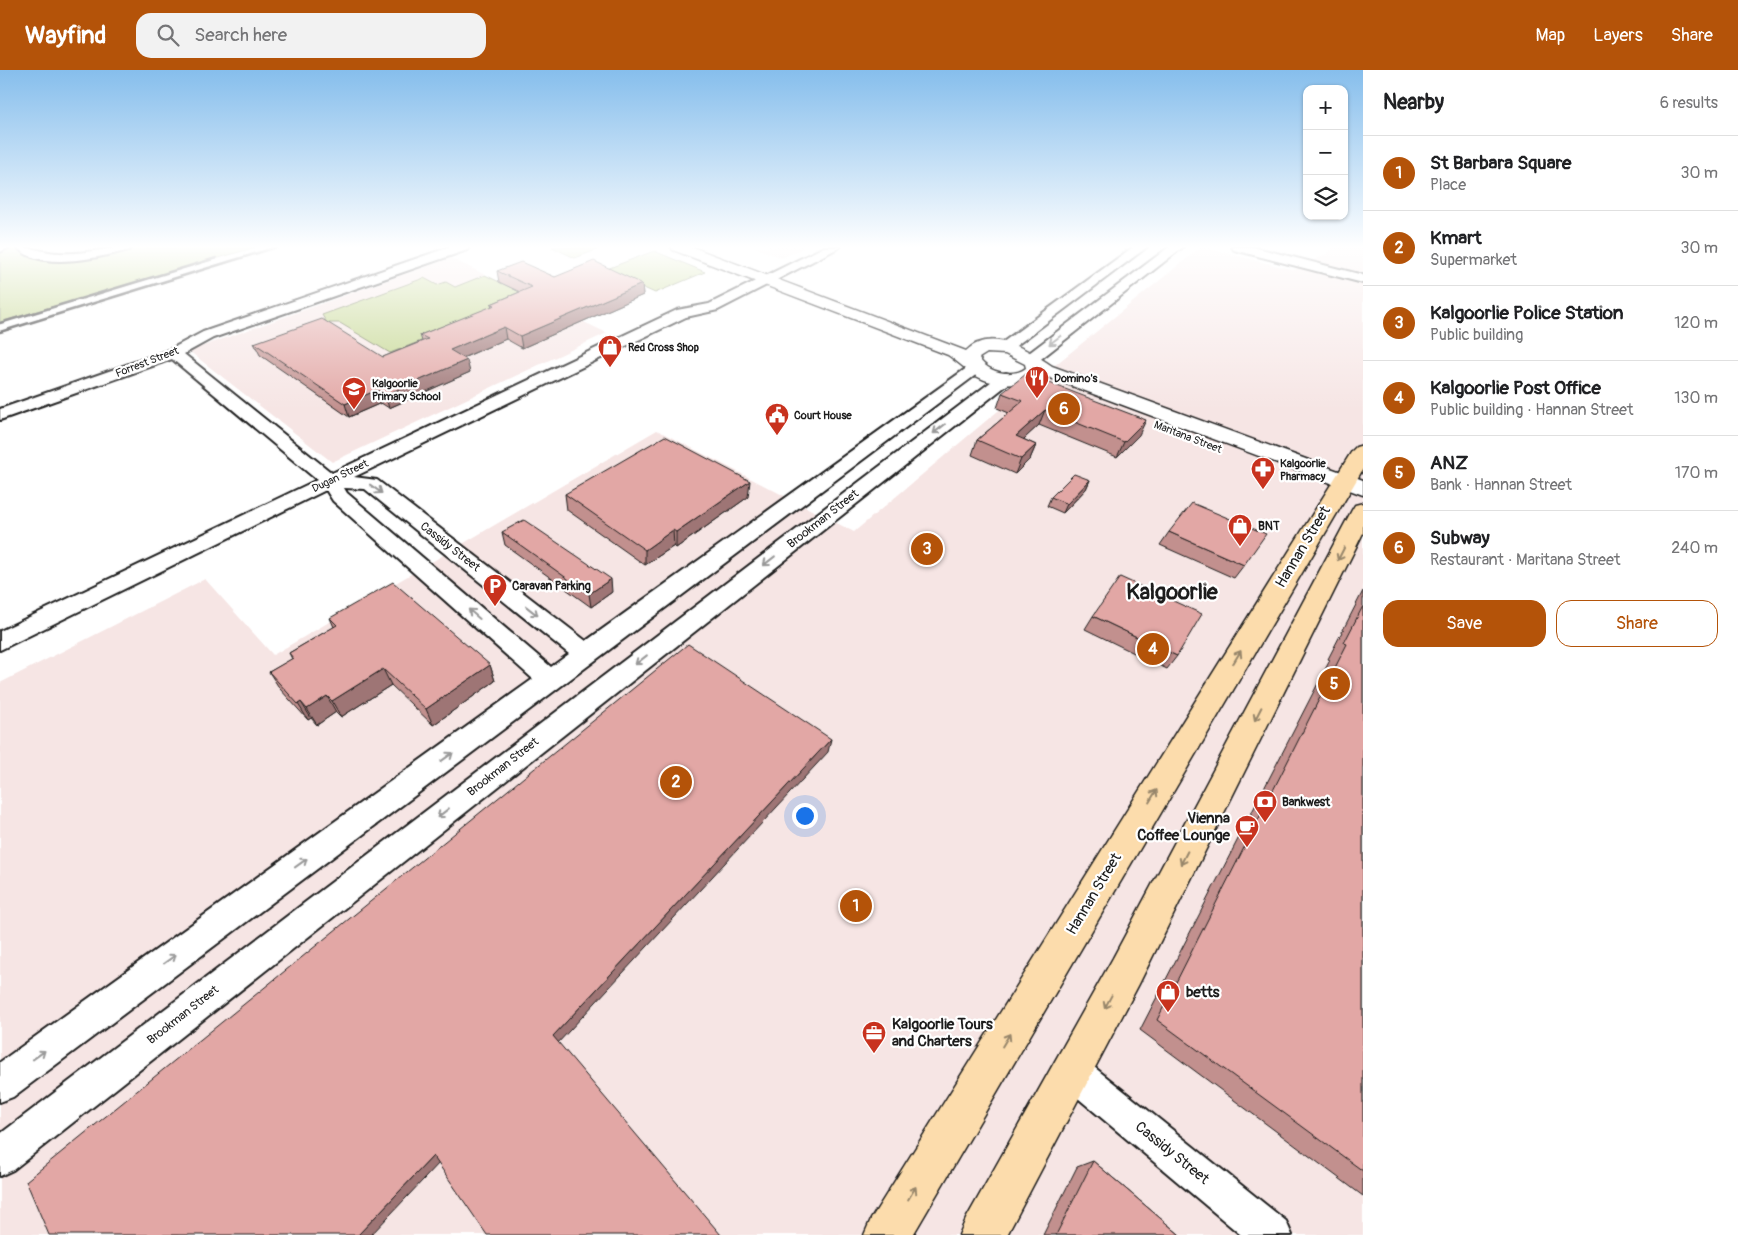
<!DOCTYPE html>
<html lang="en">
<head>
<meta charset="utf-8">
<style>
	:root { --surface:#fff; --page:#f2f2f2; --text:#202124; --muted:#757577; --line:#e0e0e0; --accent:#b45309 }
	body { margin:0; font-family:Pangolin,sans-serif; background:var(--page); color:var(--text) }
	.controls { position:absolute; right:15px; top:15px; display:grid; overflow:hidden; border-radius:10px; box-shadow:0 1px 4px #0004 }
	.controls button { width:45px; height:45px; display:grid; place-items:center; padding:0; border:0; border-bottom:1px solid var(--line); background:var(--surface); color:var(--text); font:25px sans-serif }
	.you { position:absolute; left:804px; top:745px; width:18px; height:18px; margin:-12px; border:4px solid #fff; border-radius:50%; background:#1a73e8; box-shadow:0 0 0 8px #1a73e833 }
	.badge { display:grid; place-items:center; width:32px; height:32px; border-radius:50%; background:var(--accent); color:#fff; font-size:16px; font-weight:700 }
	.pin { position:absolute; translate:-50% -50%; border:2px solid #fff; box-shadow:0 1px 5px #0006 }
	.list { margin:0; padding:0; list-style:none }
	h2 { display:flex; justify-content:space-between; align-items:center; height:65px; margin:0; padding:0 20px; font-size:21px }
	h2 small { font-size:16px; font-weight:400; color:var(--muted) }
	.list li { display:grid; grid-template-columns:32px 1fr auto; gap:15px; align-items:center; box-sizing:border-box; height:75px; padding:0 20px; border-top:1px solid var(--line) }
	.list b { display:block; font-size:19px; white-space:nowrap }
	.list p { margin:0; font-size:16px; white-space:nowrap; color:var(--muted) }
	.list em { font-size:16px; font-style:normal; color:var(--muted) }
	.actions { display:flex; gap:10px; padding:15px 20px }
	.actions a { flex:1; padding:11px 0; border:1px solid var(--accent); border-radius:15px; text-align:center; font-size:18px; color:var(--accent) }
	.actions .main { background:var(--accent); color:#fff }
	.icon { flex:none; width:28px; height:28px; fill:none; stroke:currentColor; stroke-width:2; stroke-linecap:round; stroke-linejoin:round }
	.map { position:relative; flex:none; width:1363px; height:1165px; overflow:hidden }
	header { display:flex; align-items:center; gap:30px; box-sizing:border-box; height:70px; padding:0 25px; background:var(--accent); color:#fff }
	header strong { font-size:24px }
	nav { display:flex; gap:28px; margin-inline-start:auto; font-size:18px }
	.search { width:350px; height:45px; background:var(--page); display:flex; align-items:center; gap:12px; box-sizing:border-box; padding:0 18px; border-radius:15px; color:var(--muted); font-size:19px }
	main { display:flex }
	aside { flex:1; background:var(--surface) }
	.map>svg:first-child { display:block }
	.built { fill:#f6e5e4 }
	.green { fill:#c1d48a; stroke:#6e7853 }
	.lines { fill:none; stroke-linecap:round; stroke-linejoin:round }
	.street-casing { stroke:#1c1c1c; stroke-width:4 }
	.secondary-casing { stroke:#1c1c1c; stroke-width:3 }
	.highway-casing { stroke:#1c1c1c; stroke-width:3 }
	.street { fill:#fff; fill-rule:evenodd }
	.secondary { fill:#fff; fill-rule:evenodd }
	.highway { fill:#fcdcac; fill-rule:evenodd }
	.rail { stroke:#1c1c1c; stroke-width:2.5 }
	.wall { fill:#c2908e; stroke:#1c1c1c }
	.shaded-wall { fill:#9e7574; stroke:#1c1c1c }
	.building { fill:#e2a7a5; stroke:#1c1c1c }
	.oneway { stroke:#999 }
	.oneway2 { stroke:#97866b }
	.labels { text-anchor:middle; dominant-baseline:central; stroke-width:4.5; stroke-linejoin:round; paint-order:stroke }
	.far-poi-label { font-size:11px; font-weight:bold; fill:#1c1c1c; stroke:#fff; text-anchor:start }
	.far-street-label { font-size:11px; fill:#1c1c1c; stroke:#fff }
	.street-label { font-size:12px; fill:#1c1c1c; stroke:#fff }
	.poi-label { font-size:12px; font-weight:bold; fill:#1c1c1c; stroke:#fff; text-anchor:start }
	.near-street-label { font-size:15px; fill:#1c1c1c; stroke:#fff }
	.near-poi-label { font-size:15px; font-weight:bold; fill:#1c1c1c; stroke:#fff; text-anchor:start }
	.town-label { font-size:22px; font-weight:bold; fill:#1c1c1c; stroke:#fff }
</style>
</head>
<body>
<header>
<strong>Wayfind</strong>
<div class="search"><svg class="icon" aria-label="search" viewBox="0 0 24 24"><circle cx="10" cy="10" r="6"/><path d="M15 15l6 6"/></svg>Search here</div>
<nav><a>Map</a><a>Layers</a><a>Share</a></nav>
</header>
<main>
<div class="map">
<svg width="1363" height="1165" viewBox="0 0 1363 1165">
	<rect width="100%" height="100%" fill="#fff"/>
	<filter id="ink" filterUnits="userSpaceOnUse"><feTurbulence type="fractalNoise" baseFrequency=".02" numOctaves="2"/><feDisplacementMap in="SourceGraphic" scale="10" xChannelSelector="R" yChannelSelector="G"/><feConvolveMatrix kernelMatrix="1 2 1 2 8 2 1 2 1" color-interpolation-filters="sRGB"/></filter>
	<g filter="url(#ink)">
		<!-- built -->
		<g class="built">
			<path d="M 754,177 L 805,177 L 782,188 Z"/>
			<path d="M 1201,177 L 1294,200 L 1328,183 L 1334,177 L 1363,177 L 1363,1165 L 0,1165 L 0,613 L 205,509 L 273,585 L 657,360 L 854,462 L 987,350 Z"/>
			<path d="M 450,188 L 607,263 L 332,392 L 189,281 Z"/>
		</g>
		<!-- green -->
		<g class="green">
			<path d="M 23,177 L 31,182 L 68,188 L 125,177 L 256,177 L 0,252 L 0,178 Z"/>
			<path d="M 552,177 L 604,177 L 575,188 Z"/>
			<path d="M 654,181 L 705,202 L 655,223 L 604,200 Z"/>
			<path d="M 485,205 L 532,228 L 390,283 L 340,253 L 327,253 L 322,245 L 424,208 L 437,215 L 446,212 L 455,217 Z"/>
		</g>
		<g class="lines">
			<defs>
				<g id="street">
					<path d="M 0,177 L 10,177 L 0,182 Z"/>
					<path d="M 17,177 C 32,177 45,183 60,183 C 84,185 107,177 131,177 L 129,180 C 102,187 38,202 17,177 Z"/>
					<path d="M 450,177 L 469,177 L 467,180 L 213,268 L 184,284 L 332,403 L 677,240 L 709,234 L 824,177 L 840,177 L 718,240 L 686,247 L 354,407 L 377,410 L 586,571 L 971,295 L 977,293 L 985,298 L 13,1027 L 0,1032 L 0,992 L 533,609 L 333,431 L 326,420 L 0,580 L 0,561 L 317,410 L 172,289 L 0,350 L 0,339 L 169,280 L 203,262 ZM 344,418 L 365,419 L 569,584 L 551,597 L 347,423 Z"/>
					<path d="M 1133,177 L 1147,177 L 1009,281 L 999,281 L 996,278 L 999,275 Z"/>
					<path d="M 1169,177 L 1183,177 L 1037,292 L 1025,292 L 1023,289 L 1025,286 Z"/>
					<path d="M 1232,177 L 1253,177 L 1363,205 L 1363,213 L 1234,180 Z"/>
					<path d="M 1006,303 L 1012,305 L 1014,308 L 1012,311 L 13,1100 L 0,1106 L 0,1064 L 1000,305 Z"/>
					<path d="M 1072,983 L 1084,989 L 1286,1151 L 1292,1165 L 1241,1165 L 1060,1013 L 1054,1001 L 1060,989 Z"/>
				</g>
				<path id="secondary" d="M 671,177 L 692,177 L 966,281 C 991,256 1030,281 1052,296 L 1363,410 L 1363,425 L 1040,304 C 1023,319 994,316 976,306 C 966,300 957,291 948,285 L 673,180 ZM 987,283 L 1005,284 L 1025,294 L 1026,298 C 1013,308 987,303 979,288 Z"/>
				<g id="highway">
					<path d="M 1363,375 L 1363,399 L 913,1165 L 864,1165 L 871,1149 L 1352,381 L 1356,377 Z"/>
					<path d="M 1363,433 L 1363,463 L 1139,914 L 1007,1165 L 959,1165 L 966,1149 L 1113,888 L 1352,440 L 1355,435 Z"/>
				</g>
			</defs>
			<!-- street casing -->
			<use href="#street" class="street-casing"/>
			<!-- secondary casing -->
			<use href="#secondary" class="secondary-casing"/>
			<!-- highway casing -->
			<use href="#highway" class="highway-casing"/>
			<!-- street -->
			<use href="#street" class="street"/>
			<!-- secondary -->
			<use href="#secondary" class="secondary"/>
			<!-- highway -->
			<use href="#highway" class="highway"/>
			<!-- rail -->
			<g class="rail">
				<path d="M 0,253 L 216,188"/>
				<path d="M 0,262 L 277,177"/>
			</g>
		</g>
		<!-- wall -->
		<g class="wall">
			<path d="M 497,201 L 555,207 L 642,214 L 643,225 L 522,278 L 506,269 L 463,288 L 470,302 L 389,338 L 381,333 L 349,347 L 260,285 L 254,273 L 383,287 L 422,271 L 420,265 L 492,237 L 491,234 L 520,222 L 499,212 Z"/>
			<path d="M 1002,323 L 1139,365 L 1117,387 L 1039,355 L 1023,369 L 1036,375 L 1030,389 L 1015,404 L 972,385 L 977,370 L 1009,343 L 997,338 Z"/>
			<path d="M 1090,410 L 1086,419 L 1063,443 L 1047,436 L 1051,427 Z"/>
			<path d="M 565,424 L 748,427 L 676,478 L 674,476 L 645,495 L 567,440 Z"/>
			<path d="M 502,462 L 612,522 L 591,537 L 505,475 Z"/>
			<path d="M 1169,462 L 1244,495 L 1234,508 L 1160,475 Z"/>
			<path d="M 1363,521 L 1363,1126 L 1140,960 L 1330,590 L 1328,589 Z"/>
			<path d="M 1093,546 L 1177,586 L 1167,599 L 1085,559 Z"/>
			<path d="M 330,548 L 490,595 L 495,611 L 433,655 L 391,615 L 341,647 L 336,642 L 317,655 L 311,648 L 308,650 L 280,619 L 269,602 L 292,589 L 289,583 L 334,557 Z"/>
			<path d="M 1093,1091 L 1180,1165 L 1043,1165 L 1077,1097 Z"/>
		</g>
		<!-- shaded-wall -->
		<g class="shaded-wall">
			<path d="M 642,214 L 643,225 L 522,278 L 520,266 Z"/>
			<path d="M 504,257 L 506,269 L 453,292 L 450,280 Z"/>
			<path d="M 467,290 L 470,302 L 389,338 L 385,325 Z"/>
			<path d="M 377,320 L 381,333 L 349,347 L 345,334 Z"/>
			<path d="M 1045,340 L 1039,355 L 1011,381 L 1016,366 Z"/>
			<path d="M 1146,350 L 1139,365 L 1117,387 L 1124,372 Z"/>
			<path d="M 1036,375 L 1030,389 L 1015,404 L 1021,389 Z"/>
			<path d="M 1090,410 L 1086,419 L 1063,443 L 1067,434 Z"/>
			<path d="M 750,411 L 748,427 L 676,478 L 676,462 Z"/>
			<path d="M 673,460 L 674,476 L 645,495 L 645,480 Z"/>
			<path d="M 611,509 L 612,522 L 591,537 L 589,524 Z"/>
			<path d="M 490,595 L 495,611 L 433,655 L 426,639 Z"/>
			<path d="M 383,599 L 391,615 L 341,647 L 332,631 Z"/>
			<path d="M 327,626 L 336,642 L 317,655 L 307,639 Z"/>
			<path d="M 301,632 L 311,648 L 308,650 L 298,634 Z"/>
			<path d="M 831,669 L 828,682 L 557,974 L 553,966 Z"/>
			<path d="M 433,1086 L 441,1091 L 371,1165 L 358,1165 Z"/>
		</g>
		<!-- building -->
		<g class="building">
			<path d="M 594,191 L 642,214 L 520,266 L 504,257 L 450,280 L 467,290 L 385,325 L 377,320 L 345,334 L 254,273 L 322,249 L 383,287 L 428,269 L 420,265 L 495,235 L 491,234 L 532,217 L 497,201 L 521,192 L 555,207 Z"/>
			<path d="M 1026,304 L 1146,350 L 1124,372 L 1045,340 L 1016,366 L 1036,375 L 1021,389 L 977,370 L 1023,331 L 1002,323 Z"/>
			<path d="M 665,366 L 750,411 L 676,462 L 673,460 L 645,480 L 565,424 Z"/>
			<path d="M 1074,404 L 1090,410 L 1067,434 L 1051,427 Z"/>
			<path d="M 1192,433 L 1266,464 L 1244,495 L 1169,462 Z"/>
			<path d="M 524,450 L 611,509 L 589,524 L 502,462 Z"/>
			<path d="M 1120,507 L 1202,544 L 1177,586 L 1093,546 Z"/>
			<path d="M 393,512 L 490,595 L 426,639 L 383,599 L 332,631 L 327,626 L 307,639 L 301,632 L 298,634 L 269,602 L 293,588 L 289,583 L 337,555 L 330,548 Z"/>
			<path d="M 1363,536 L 1363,1101 L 1157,950 L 1347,574 L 1344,573 Z"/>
			<path d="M 688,574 L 831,669 L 553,966 L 721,1165 L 487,1165 L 433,1086 L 358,1165 L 49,1165 L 26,1111 Z"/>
			<path d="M 1093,1091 L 1180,1165 L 1056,1165 Z"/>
		</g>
		<!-- one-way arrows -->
		<defs><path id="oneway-shaft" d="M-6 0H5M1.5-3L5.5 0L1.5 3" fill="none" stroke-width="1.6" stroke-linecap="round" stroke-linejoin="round" transform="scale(1.25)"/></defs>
		<g class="oneway">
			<use href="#oneway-shaft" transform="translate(1055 270) rotate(143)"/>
			<use href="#oneway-shaft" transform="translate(939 359) rotate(142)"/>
			<use href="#oneway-shaft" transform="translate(376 419) rotate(36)"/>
			<use href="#oneway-shaft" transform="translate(769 491) rotate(142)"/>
			<use href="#oneway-shaft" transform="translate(532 541) rotate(38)"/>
			<use href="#oneway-shaft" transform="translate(474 544) rotate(-139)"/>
			<use href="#oneway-shaft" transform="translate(641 590) rotate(142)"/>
			<use href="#oneway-shaft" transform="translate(447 687) rotate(-36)"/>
			<use href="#oneway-shaft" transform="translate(443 743) rotate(142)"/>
			<use href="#oneway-shaft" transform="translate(301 793) rotate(-36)"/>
			<use href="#oneway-shaft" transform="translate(170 889) rotate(-36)"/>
			<use href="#oneway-shaft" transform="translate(39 985) rotate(-36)"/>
		</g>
		<g class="oneway2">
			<use href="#oneway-shaft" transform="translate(1341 484) rotate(117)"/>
			<use href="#oneway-shaft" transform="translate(1237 587) rotate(-59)"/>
			<use href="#oneway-shaft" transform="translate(1258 644) rotate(117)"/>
			<use href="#oneway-shaft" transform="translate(1153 726) rotate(-59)"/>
			<use href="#oneway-shaft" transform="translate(1184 788) rotate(117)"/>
			<use href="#oneway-shaft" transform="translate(1108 932) rotate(118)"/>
			<use href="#oneway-shaft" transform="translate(1006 970) rotate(-59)"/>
			<use href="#oneway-shaft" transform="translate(912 1123) rotate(-59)"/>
		</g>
	</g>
	<!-- sky -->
	<linearGradient id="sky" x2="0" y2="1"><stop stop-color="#86beec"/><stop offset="0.52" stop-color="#fff"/><stop offset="1" stop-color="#fff" stop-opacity="0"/></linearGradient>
	<rect width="1363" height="340" fill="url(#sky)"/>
	<!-- icons -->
	<defs>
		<symbol id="shop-pin" viewBox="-11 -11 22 30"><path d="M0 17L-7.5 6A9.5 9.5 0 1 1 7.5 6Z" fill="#c8321e" stroke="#fff"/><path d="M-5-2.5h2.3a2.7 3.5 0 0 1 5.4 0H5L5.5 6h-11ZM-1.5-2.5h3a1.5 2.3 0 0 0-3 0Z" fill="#fff"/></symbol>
		<symbol id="restaurant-pin" viewBox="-11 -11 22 30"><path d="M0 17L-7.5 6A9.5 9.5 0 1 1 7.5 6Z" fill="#c8321e" stroke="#fff"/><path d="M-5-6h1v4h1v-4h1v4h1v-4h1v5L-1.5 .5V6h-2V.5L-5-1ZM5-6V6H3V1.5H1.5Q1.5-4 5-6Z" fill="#fff"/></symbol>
		<symbol id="school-pin" viewBox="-11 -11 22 30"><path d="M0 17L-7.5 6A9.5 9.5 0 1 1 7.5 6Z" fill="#c8321e" stroke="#fff"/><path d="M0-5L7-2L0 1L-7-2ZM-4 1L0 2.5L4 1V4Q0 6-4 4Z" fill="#fff"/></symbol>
		<symbol id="civic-pin" viewBox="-11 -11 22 30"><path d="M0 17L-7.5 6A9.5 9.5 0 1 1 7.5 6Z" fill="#c8321e" stroke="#fff"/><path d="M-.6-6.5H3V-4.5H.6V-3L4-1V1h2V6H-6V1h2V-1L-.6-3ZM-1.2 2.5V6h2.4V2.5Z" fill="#fff"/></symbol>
		<symbol id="pharmacy-pin" viewBox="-11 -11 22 30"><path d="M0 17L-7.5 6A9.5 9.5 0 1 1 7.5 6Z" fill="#c8321e" stroke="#fff"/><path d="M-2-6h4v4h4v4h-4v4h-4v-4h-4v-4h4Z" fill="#fff"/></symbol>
		<symbol id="parking-pin" viewBox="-11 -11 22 30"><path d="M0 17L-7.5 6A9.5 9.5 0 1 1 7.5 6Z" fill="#c8321e" stroke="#fff"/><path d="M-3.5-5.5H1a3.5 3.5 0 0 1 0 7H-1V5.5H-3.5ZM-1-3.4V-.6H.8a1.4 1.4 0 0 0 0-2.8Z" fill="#fff"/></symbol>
		<symbol id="bank-pin" viewBox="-11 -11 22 30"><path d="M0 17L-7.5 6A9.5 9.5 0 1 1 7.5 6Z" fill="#c8321e" stroke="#fff"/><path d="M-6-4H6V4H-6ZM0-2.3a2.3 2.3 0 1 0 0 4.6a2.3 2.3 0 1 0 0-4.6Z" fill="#fff"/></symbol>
		<symbol id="cafe-pin" viewBox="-11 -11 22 30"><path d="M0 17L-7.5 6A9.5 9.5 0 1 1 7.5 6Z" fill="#c8321e" stroke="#fff"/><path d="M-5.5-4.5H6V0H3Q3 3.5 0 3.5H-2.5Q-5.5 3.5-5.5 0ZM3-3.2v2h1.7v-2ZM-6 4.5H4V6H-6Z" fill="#fff"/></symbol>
		<symbol id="office-pin" viewBox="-11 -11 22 30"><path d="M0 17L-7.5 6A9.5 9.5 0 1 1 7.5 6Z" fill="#c8321e" stroke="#fff"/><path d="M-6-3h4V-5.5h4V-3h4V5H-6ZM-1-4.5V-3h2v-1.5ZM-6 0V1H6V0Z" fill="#fff"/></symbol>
	</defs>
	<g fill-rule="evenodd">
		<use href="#shop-pin" x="596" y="263" width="28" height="38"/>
		<use href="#restaurant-pin" x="1023" y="294" width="28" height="38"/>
		<use href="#school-pin" x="340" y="305" width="28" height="38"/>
		<use href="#civic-pin" x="763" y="331" width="28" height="38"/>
		<use href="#pharmacy-pin" x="1249" y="385" width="28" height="38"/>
		<use href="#shop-pin" x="1226" y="442" width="28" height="38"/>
		<use href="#parking-pin" x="481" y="502" width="28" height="38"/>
		<use href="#bank-pin" x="1251" y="718" width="28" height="38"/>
		<use href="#cafe-pin" x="1233" y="743" width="28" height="38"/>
		<use href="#shop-pin" x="1154" y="908" width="28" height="38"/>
		<use href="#office-pin" x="860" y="949" width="28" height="38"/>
	</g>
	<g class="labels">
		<!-- far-poi labels -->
		<g class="far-poi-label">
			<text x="628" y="277">Red Cross Shop</text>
			<text x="1054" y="308">Domino's</text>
			<text x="372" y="313">Kalgoorlie<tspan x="372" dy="13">Primary School</tspan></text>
			<text x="794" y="345">Court House</text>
			<text x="1280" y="393">Kalgoorlie<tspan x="1280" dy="13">Pharmacy</tspan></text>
		</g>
		<!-- far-street labels -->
		<g class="far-street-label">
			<text transform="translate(147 292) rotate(-21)">Forrest Street</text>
			<text transform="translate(1188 367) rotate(21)">Maritana Street</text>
			<text transform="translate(340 406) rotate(-26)">Dugan Street</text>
		</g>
		<!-- street labels -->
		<g class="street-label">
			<text transform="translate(823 449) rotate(-38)">Brookman Street</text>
			<text transform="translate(450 477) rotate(38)">Cassidy Street</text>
			<text transform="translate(503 697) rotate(-38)">Brookman Street</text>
			<text transform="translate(183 945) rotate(-38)">Brookman Street</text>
		</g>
		<!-- poi labels -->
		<g class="poi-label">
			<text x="1258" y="456">BNT</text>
			<text x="512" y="516">Caravan Parking</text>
			<text x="1282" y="732">Bankwest</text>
		</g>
		<!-- near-street labels -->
		<g class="near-street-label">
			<text transform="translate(1303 477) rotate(-59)">Hannan Street</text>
			<text transform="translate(1094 824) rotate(-59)">Hannan Street</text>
			<text transform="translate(1172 1083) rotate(39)">Cassidy Street</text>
		</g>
		<!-- near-poi labels -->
		<g class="near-poi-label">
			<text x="1230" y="748" text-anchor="end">Vienna<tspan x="1230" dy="17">Coffee Lounge</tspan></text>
			<text x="1186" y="922">betts</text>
			<text x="892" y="954">Kalgoorlie Tours<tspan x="892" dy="17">and Charters</tspan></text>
		</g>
		<!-- town labels -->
		<g class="town-label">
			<text x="1172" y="522">Kalgoorlie</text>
		</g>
	</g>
</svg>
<div class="controls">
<button>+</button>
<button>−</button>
<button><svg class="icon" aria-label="layers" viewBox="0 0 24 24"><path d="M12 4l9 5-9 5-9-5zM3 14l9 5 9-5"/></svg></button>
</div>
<div class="you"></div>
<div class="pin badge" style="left:856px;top:836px">1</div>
<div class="pin badge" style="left:676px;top:712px">2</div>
<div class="pin badge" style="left:927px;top:479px">3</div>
<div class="pin badge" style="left:1153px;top:579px">4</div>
<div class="pin badge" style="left:1334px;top:614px">5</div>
<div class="pin badge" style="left:1064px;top:339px">6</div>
</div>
<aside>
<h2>Nearby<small>6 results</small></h2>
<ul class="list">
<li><span class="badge">1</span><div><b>St Barbara Square</b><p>Place</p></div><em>30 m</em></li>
<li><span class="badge">2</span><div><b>Kmart</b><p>Supermarket</p></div><em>30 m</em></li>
<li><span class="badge">3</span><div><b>Kalgoorlie Police Station</b><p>Public building</p></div><em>120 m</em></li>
<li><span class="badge">4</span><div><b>Kalgoorlie Post Office</b><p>Public building · Hannan Street</p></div><em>130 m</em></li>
<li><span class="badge">5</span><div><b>ANZ</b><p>Bank · Hannan Street</p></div><em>170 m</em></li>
<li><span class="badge">6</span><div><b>Subway</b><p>Restaurant · Maritana Street</p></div><em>240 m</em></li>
</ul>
<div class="actions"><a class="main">Save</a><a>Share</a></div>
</aside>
</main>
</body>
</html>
